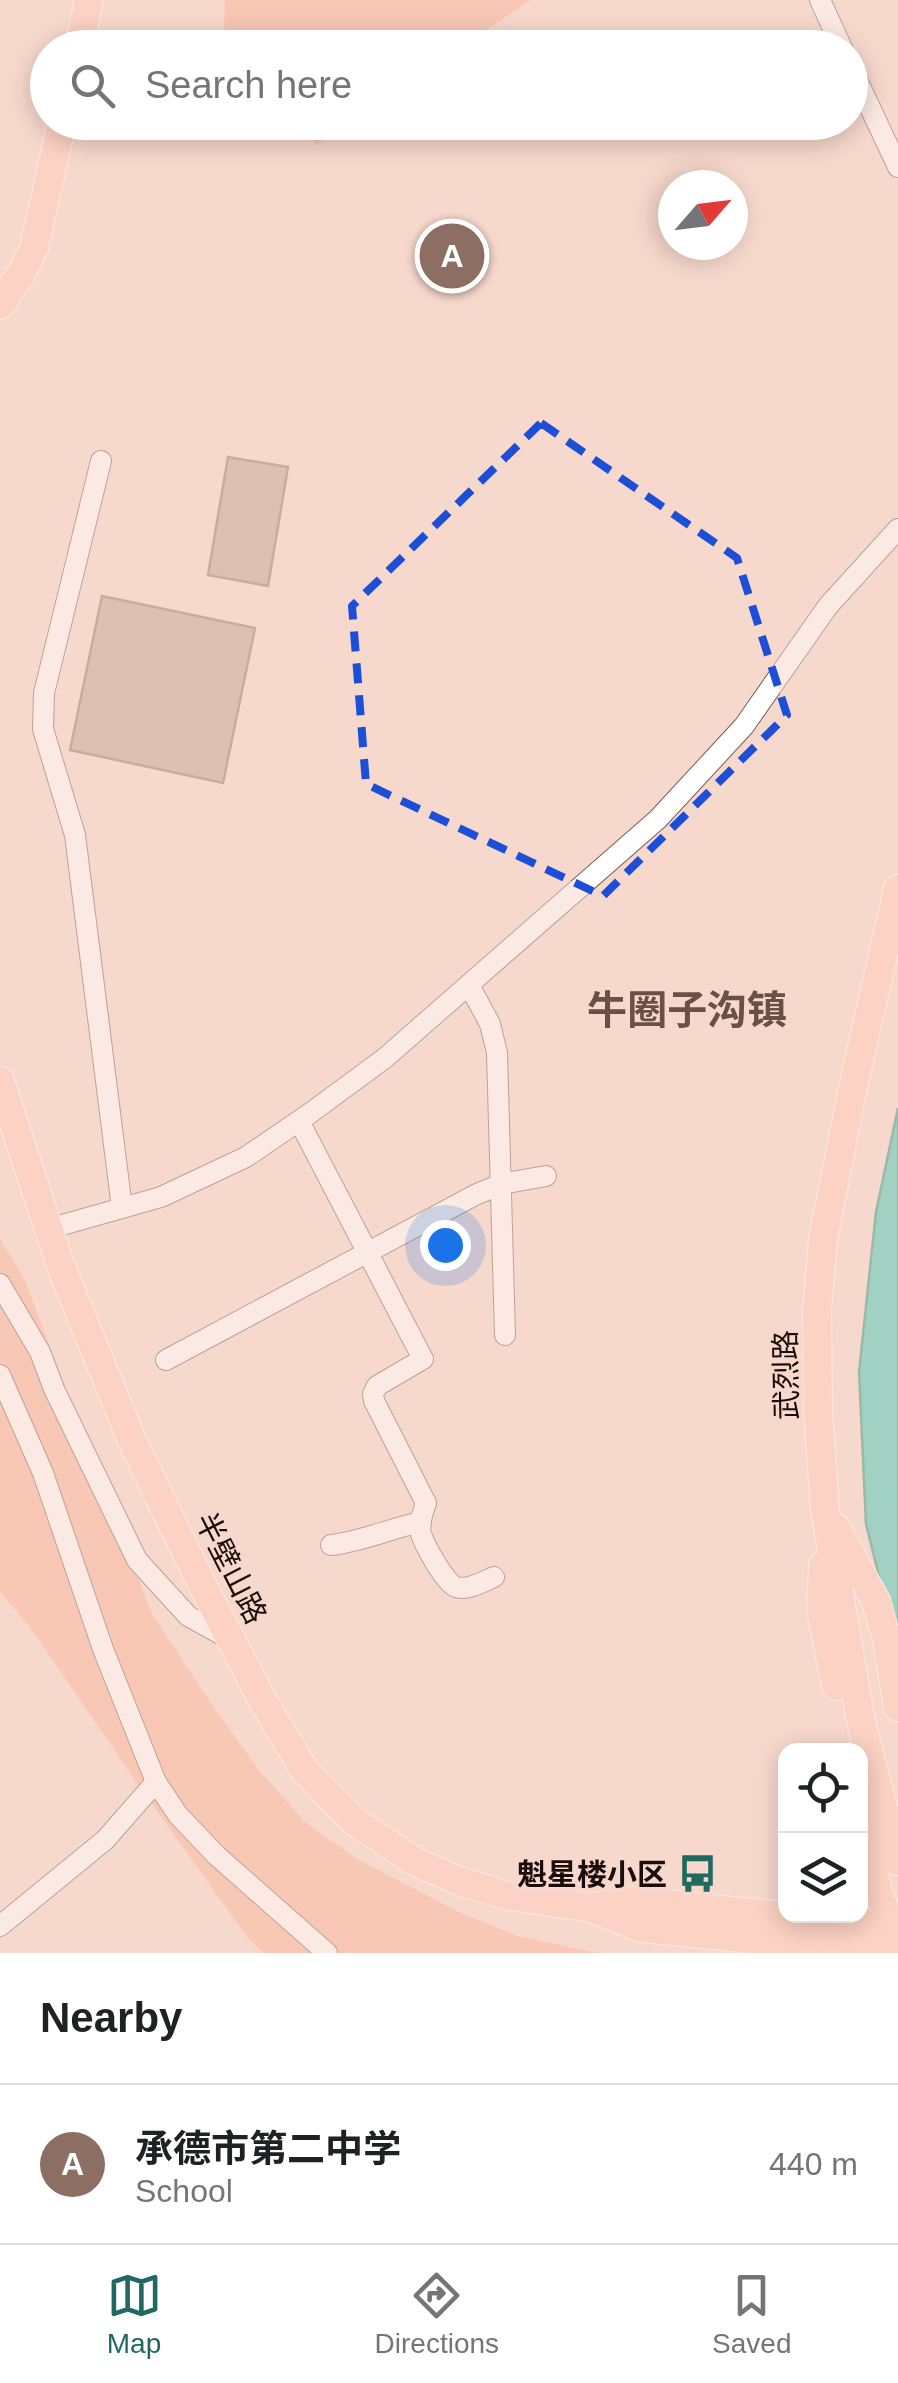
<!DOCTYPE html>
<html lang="en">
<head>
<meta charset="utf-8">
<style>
	:root { --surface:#fff; --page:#f2f2f2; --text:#202124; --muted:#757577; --line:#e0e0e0; --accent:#206960 }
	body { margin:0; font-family:Helvetica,"Noto Sans SC",sans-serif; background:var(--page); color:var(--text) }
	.controls { position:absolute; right:30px; bottom:30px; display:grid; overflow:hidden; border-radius:20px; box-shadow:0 5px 25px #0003 }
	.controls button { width:90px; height:90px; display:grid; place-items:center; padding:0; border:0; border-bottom:2px solid var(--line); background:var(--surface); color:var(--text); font:50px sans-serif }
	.compass { position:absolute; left:658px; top:170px; width:90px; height:90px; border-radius:50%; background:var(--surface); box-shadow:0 5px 25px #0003; rotate:62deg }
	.you { position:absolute; left:445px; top:1245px; width:35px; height:35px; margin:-25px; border:8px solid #fff; border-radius:50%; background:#1a73e8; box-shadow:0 0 0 15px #1a73e833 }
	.badge { display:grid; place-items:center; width:65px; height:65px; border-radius:50%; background:var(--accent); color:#fff; font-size:32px; font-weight:700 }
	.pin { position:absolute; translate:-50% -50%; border:5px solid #fff; box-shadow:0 2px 10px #0006 }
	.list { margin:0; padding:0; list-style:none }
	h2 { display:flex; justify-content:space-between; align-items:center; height:130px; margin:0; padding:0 40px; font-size:42px }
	h2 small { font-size:32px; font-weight:400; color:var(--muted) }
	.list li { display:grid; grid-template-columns:65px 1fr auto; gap:30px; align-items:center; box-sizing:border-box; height:160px; padding:0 40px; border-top:2px solid var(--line) }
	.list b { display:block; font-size:38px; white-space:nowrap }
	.list p { margin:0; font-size:32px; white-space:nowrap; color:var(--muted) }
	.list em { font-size:32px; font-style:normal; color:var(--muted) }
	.icon { flex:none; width:55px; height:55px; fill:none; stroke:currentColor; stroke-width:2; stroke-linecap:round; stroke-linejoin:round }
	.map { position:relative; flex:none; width:898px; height:1953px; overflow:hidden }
	.search { position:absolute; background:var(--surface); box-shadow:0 5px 25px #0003; left:30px; right:30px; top:30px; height:110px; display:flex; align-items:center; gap:25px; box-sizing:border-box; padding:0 35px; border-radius:55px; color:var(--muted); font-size:38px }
	.sheet { height:290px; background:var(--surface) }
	nav { display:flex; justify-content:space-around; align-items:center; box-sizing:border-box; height:140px; border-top:2px solid var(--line); background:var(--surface); font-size:28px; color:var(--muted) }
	nav a { display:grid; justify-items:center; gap:5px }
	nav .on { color:var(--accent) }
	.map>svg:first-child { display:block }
	.green { fill:#f9b397 }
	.water { fill:#36c8b7; stroke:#2d9083; stroke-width:2.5 }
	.building { fill:#bfa196; stroke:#907469; stroke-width:2.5 }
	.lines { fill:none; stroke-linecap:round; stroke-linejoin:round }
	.minor-casing { stroke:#785d53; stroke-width:22 }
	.major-casing { stroke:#fff; stroke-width:30 }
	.minor { stroke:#fff; stroke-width:20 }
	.major { stroke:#ffcbb8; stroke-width:28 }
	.marked { fill:none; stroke:#1d4ed8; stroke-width:8; stroke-dasharray:20 12; stroke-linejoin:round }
	.labels { text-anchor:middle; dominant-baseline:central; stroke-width:9; stroke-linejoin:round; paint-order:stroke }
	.street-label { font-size:30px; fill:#190e0b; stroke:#f7d8cc }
	.poi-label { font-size:30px; font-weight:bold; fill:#190e0b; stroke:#f7d8cc; text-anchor:end }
	.district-label { font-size:40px; font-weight:bold; fill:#6a5046; stroke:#f7d8cc }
</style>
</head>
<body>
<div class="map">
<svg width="898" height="1953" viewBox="0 0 898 1953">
	<rect width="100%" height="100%" fill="#f7d8cc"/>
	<!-- green -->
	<g class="green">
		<path d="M 225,0 L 531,0 L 460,47 L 229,47 L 224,25 Z"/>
		<path d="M 311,122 L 349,122 L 349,123 L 316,145 L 304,127 Z"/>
		<path d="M 0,1239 L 23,1276 L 152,1614 L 206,1696 L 257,1768 L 304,1821 L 357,1859 L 459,1912 L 517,1936 L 597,1953 L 264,1953 L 248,1938 L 139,1786 L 30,1627 L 0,1592 Z"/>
	</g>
	<!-- water -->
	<path class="water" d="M 898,1108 L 898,1631 L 883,1592 L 866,1524 L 859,1372 L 876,1212 Z"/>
	<!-- building -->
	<g class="building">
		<path d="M 228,457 L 288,467 L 268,586 L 208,575 Z"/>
		<path d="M 102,596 L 255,628 L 223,783 L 70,750 Z"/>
	</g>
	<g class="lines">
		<defs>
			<g id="minor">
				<path d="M 820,0 L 842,48"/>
				<path d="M 850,65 L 898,167"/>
				<path d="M 101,461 L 44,693 L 43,729 L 75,835 L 122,1208"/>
				<path d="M 469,985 L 490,1024 L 497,1053 L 505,1335"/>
				<path d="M 299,1121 L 423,1359 L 377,1386 L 373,1394 L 374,1401 L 426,1503 C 423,1513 418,1523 421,1534 C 425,1546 445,1583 456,1587 C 468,1591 484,1581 494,1577"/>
				<path d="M 48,1229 L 161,1197 L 246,1157 L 309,1114 L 385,1058 L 658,819 L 744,726 L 828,606 L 898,529"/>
				<path d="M 0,1284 L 40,1352 L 54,1389 L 137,1560 L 188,1616 L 230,1639"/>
				<path d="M 166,1360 L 475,1195 L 501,1184 L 546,1176"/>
				<path d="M 0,1375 L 43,1473 L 103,1649 L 156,1782 L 178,1815 L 217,1856 L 327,1953"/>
				<path d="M 331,1545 C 361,1542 391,1528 421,1522"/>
				<path d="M 0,1926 L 105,1840 L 156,1782"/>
			</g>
			<g id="major">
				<path d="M 79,48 L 89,0"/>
				<path d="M 0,305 L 22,272 L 34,248 L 62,122"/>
				<path d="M 0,1081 L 60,1264 L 133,1443 L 205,1590 L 264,1703 L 305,1771 L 354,1821 L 416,1862 L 459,1881 L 509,1896 L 591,1908 L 641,1928 L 864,1950 L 898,1951"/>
				<path d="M 836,1528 L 876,1601 L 887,1640 L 898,1707"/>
				<path d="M 823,1566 L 821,1610 L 836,1686"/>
				<path d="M 860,1808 L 878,1892 L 896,1936"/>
				<path d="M 897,1861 L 861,1722 L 825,1510 L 818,1410 L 817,1310 L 823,1239 L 853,1087 L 898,889"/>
				<path d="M 592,1907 L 634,1901 L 853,1923 L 898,1924"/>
			</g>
		</defs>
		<!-- minor casing -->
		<use href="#minor" class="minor-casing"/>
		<!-- major casing -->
		<use href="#major" class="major-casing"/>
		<!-- minor -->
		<use href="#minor" class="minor"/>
		<!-- major -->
		<use href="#major" class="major"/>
	</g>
	<!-- marked area -->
	<path d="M0 0H898V1953H0ZM 541,423 L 737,558 L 787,715 L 603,896 L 366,784 L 352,606 Z" fill="#f7d8cc" fill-opacity=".55" fill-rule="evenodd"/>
	<path class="marked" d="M 541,423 L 737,558 L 787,715 L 603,896 L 366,784 L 352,606 Z"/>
	<!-- icons -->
	<defs>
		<symbol id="bus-bare" viewBox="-9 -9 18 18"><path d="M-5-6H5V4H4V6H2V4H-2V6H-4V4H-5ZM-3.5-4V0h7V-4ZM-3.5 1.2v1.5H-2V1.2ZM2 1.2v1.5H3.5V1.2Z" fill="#206960" stroke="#f7d8cc" stroke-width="2.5" paint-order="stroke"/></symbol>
	</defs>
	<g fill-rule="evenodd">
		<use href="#bus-bare" x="670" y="1846" width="55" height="55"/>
	</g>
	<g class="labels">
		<!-- street labels -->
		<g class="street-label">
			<text transform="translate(786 1375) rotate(-91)">武烈路</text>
			<text transform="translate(231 1568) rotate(63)">半壁山路</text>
		</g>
		<!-- poi labels -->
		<g class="poi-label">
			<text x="667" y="1874">魁星楼小区</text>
		</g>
		<!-- district labels -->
		<g class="district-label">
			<text x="687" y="1010">牛圈子沟镇</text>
		</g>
	</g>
</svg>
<div class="controls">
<button><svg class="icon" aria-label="locate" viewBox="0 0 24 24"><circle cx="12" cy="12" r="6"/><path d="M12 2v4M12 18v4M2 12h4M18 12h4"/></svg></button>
<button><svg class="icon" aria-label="layers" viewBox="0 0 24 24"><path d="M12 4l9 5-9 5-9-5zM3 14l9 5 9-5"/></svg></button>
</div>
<svg class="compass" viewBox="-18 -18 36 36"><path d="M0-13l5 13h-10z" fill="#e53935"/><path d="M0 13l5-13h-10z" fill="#757577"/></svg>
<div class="you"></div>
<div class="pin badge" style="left:452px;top:256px;background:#8d6e63">A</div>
<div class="search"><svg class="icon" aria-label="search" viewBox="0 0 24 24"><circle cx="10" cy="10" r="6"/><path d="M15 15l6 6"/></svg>Search here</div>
</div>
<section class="sheet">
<h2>Nearby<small></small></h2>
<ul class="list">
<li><span class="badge" style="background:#8d6e63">A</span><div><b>承德市第二中学</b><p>School</p></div><em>440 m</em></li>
</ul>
</section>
<nav>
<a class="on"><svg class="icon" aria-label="map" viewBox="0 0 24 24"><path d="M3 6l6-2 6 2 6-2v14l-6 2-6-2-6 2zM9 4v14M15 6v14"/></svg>Map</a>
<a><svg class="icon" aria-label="directions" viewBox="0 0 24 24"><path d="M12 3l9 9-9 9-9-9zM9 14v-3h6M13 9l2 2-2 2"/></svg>Directions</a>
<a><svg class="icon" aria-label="saved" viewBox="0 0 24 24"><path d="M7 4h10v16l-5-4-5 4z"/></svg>Saved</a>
</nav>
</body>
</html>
